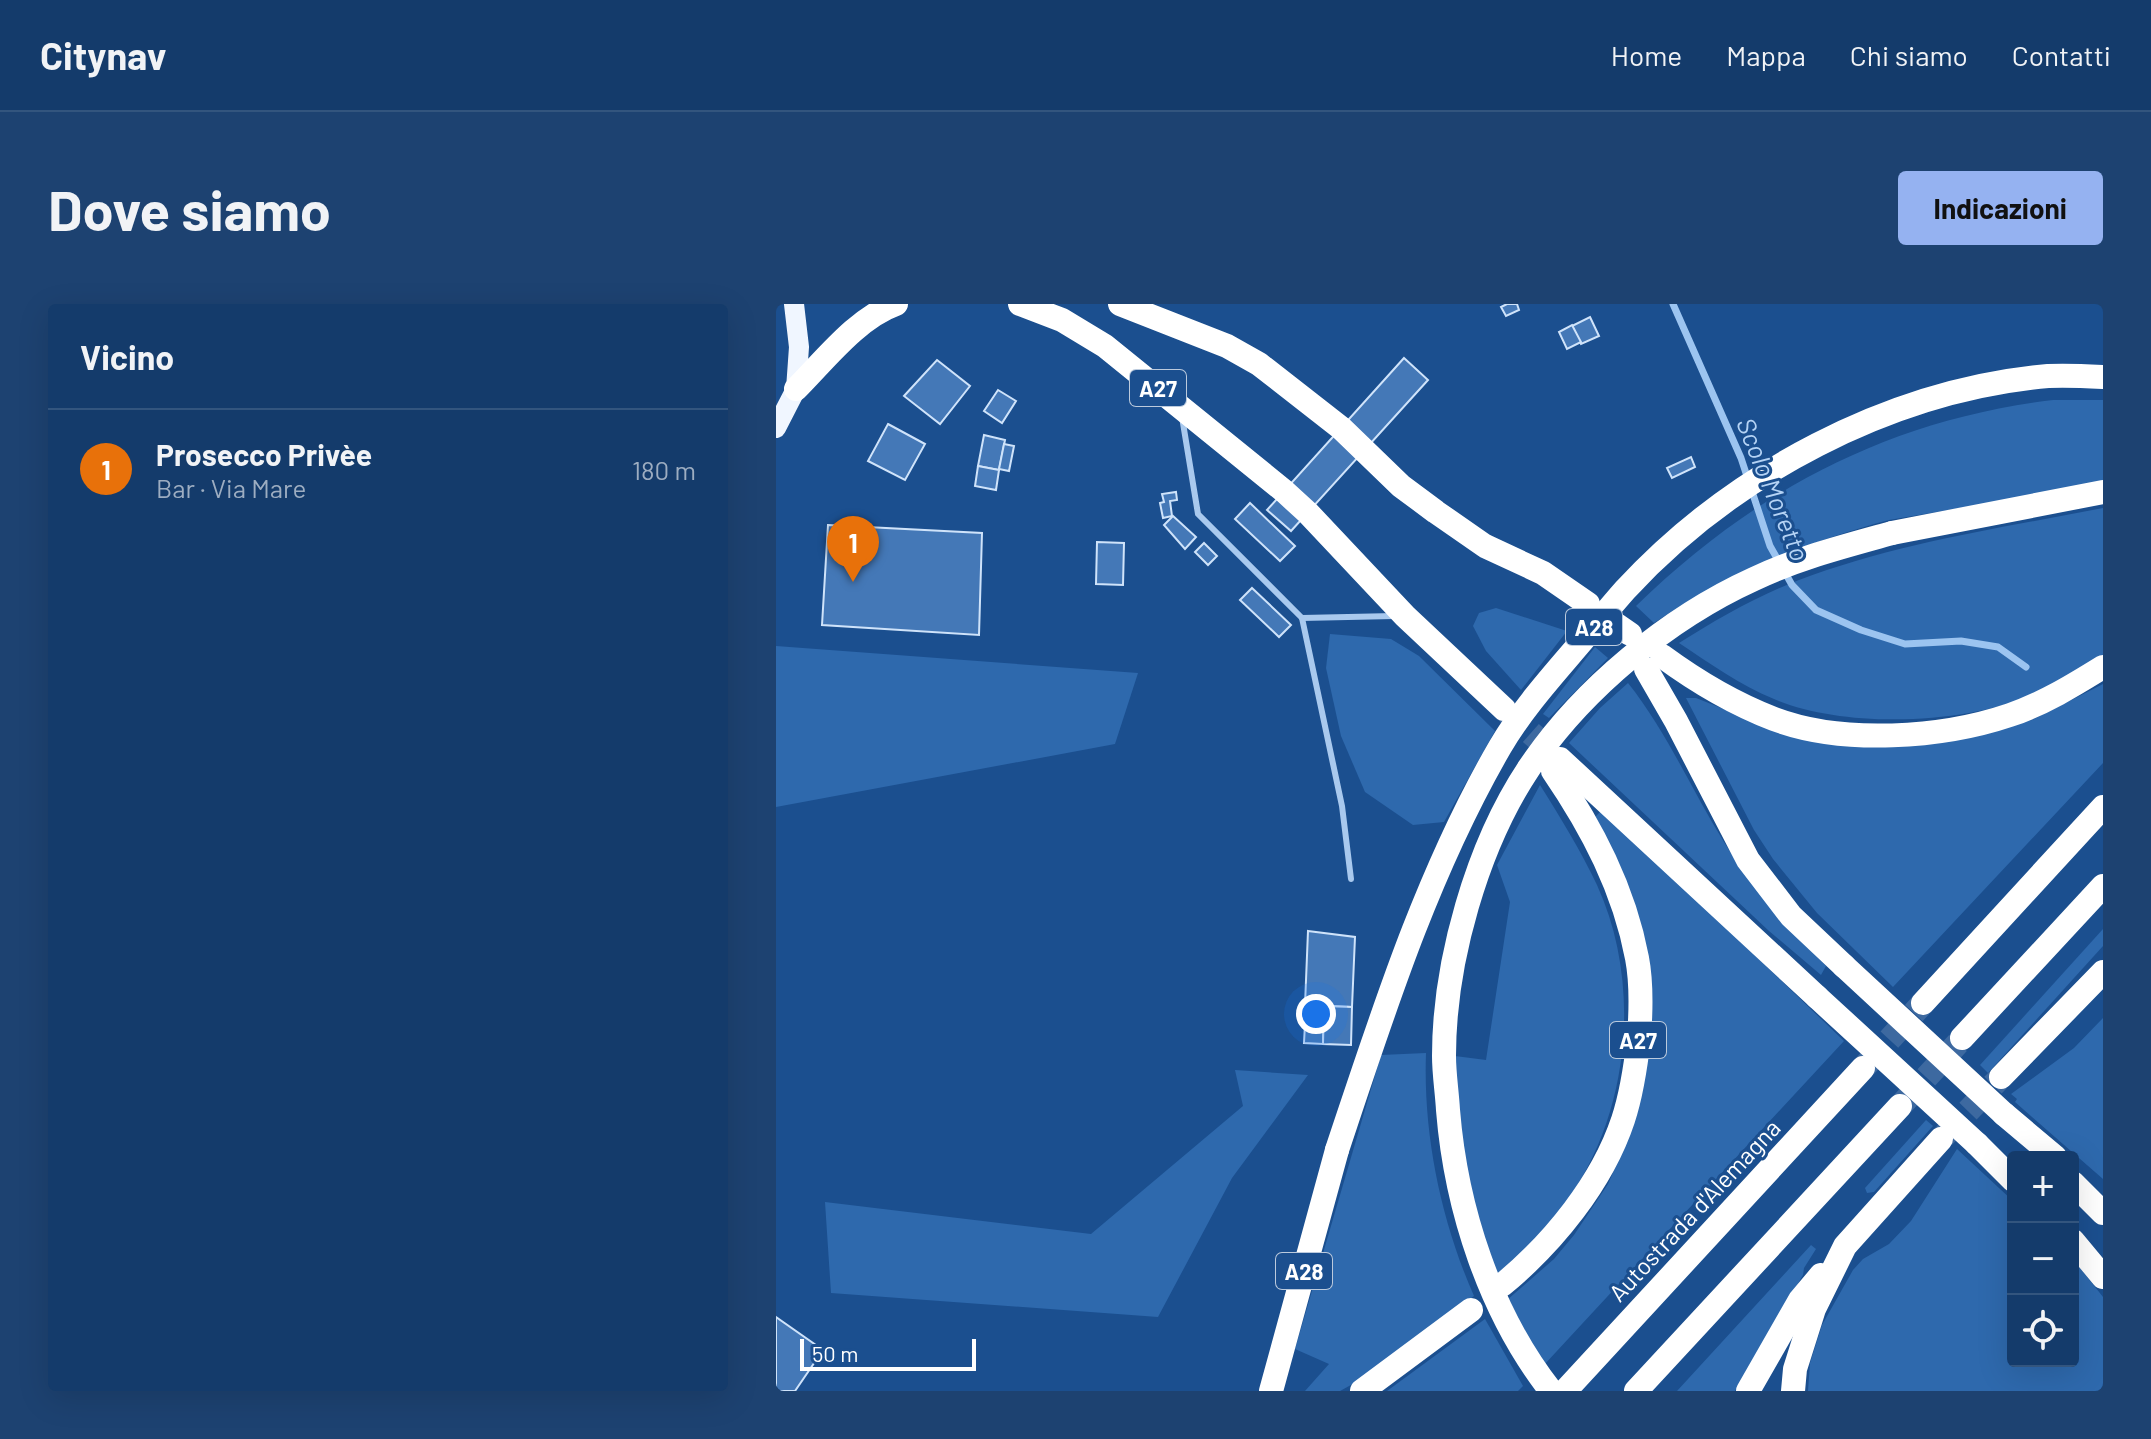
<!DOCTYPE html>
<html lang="it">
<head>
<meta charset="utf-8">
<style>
	:root { --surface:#143b6b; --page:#1d4271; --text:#f1f3f6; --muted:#9dadc1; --line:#33557e; --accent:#95b2f1 }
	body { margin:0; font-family:Barlow,sans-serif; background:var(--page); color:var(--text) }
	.controls { position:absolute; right:24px; bottom:24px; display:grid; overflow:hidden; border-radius:8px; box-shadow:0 8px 32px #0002 }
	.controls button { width:72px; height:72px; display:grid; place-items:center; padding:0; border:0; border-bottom:2px solid var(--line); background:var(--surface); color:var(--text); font:40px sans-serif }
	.scale { position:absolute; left:24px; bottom:20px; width:176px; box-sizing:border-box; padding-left:8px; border:4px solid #fff; border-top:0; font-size:22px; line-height:28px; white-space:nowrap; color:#fff; -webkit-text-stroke:6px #1b4f8f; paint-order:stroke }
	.you { position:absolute; left:540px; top:710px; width:28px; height:28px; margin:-20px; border:6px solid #fff; border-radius:50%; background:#1a73e8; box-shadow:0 0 0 12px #1a73e833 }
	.badge { display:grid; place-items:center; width:52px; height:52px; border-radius:50%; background:var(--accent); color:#fff; font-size:26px; font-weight:700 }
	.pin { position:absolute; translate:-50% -66px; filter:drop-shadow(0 2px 4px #0008) }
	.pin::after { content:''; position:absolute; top:42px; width:28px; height:24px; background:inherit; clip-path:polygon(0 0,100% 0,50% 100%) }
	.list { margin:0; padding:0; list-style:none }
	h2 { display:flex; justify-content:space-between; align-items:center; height:104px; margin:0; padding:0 32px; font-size:34px }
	h2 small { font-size:26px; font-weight:400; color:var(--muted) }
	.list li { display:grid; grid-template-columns:52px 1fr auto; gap:24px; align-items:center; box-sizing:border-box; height:120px; padding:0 32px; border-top:2px solid var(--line) }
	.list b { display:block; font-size:30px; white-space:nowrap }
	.list p { margin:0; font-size:26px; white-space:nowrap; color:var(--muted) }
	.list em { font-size:26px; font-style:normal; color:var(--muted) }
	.icon { flex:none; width:44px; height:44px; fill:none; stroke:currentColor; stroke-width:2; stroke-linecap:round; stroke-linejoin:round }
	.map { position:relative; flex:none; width:1327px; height:1087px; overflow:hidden; border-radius:8px }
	header { display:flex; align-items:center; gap:48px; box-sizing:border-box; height:112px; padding:0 40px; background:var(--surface); border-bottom:2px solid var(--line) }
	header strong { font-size:38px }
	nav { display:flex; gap:44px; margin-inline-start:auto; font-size:28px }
	.intro { display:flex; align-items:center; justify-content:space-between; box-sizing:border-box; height:192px; padding:0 48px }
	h1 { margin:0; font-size:56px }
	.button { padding:20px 36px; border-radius:8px; background:var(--accent); color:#111; font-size:28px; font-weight:700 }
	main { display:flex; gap:48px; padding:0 48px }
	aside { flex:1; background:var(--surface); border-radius:8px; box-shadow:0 8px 32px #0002 }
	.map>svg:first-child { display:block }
	.green { fill:#2e69ad }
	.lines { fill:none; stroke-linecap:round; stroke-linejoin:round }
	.stream { stroke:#9cc4f0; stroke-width:7 }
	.building { fill:#4478b7; stroke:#cfe3fa; stroke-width:2 }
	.motorway-tunnel { stroke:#3d69a0; stroke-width:24; stroke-dasharray:24 12; stroke-linecap:butt }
	.service { stroke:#a9c9ee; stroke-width:6 }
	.primary { stroke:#f0f6ff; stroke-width:20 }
	.motorway { stroke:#fff; stroke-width:24 }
	.motorway-bridge { stroke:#fff; stroke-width:24 }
	.labels { text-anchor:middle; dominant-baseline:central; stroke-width:6; stroke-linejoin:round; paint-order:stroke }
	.shield { fill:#1b4f8f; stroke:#bbcadd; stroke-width:2 }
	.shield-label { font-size:22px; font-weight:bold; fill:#fff }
	.street-label { font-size:24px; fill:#fff; stroke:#1b4f8f }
	.water-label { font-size:26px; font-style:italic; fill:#b5d3f5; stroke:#1b4f8f }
</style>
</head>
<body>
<header>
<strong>Citynav</strong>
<nav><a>Home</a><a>Mappa</a><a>Chi siamo</a><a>Contatti</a></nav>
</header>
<div class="intro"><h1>Dove siamo</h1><a class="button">Indicazioni</a></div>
<main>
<aside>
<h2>Vicino<small></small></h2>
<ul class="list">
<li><span class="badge" style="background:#e8710a">1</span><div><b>Prosecco Privèe</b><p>Bar · Via Mare</p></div><em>180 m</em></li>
</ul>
</aside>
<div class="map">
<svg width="1327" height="1087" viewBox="0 0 1327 1087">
	<rect width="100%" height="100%" fill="#1b4f8f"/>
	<!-- green -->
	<g class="green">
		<path d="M 1277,96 L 1327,96 L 1327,180 L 1113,216 C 1030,238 949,271 878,319 L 860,302 C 978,187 1112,116 1277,96 Z"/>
		<path d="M 1327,204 L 1327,352 C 1306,364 1285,377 1263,388 C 1193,421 1069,425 998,395 C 964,381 933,359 903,339 C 941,315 981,292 1023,276 C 1121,239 1225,224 1327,204 Z"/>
		<path d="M 720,304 L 791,327 L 745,386 L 710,347 L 697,322 L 703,309 Z"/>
		<path d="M 554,330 L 615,335 L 643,352 L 719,427 L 668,518 L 637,521 L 589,488 L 565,432 L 550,364 Z"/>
		<path d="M 0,342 L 362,369 L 339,440 L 0,503 Z"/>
		<path d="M 819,343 L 832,354 L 773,414 L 767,410 Z"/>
		<path d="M 852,379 C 891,428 915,485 948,538 C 977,585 1012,624 1050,662 L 1045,671 L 993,627 L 793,439 L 824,404 Z"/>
		<path d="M 1327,380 L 1327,459 L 1117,683 L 1041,609 L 997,555 L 978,526 L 910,394 L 920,394 L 996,424 L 1205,429 L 1256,416 Z"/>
		<path d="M 764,481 C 784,513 805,547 821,581 C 866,679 854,806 793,894 C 772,925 746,949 720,975 L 683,847 L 679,752 L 710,756 L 734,598 L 721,561 Z"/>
		<path d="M 827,505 L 1068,737 L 768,1061 L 731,996 L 778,955 L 798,931 L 832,880 L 857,823 L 875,718 L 815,517 Z"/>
		<path d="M 1327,625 L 1327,642 L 1212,769 L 1204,761 Z"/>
		<path d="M 1327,714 L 1327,875 L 1239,798 L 1241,795 L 1235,790 L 1298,744 Z"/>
		<path d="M 650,749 C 647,831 665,917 698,992 L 584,1076 L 564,1087 L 529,1087 L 553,1060 L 519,1045 L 605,751 Z"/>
		<path d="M 459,766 L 532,771 L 456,874 L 382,1013 L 55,989 L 49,898 L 315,930 L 467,802 Z"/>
		<path d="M 1150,816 L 1157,822 L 1098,888 L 1091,889 L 1089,884 Z"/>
		<path d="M 1181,845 L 1237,897 L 1237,1057 L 1297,1057 L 1297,955 L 1327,993 L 1327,1087 L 1032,1087 L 1034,1059 L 1046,1021 L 1077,966 L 1087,955 L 1113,940 L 1135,917 Z"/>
		<path d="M 1035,941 L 1040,945 L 1028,964 L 1027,971 L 959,1087 L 901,1087 Z"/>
		<path d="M 709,1015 L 747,1082 L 742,1087 L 611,1087 Z"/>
	</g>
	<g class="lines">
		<!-- stream -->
		<path class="stream" d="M 897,0 L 965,154 L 994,242 L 1016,281 L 1040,306 L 1085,326 L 1129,340 L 1185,337 L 1222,343 L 1250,363"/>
	</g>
	<!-- building -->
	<g class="building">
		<path d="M 731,0 L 741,0 L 743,6 L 730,12 L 725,3 Z"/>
		<path d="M 814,13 L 823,32 L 805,40 L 796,22 Z"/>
		<path d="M 796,21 L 805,38 L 791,45 L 783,28 Z"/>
		<path d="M 628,54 L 652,76 L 515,227 L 491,206 Z"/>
		<path d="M 161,56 L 194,82 L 164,120 L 128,92 Z"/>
		<path d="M 222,86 L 240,97 L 226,119 L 208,107 Z"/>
		<path d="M 112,120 L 149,140 L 129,176 L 92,157 Z"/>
		<path d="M 208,131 L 229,136 L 223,166 L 202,162 Z"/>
		<path d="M 228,140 L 238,142 L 233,167 L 223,165 Z"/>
		<path d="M 915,153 L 919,163 L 896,174 L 891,164 Z"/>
		<path d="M 202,162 L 223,166 L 220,186 L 199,182 Z"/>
		<path d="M 400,188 L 401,196 L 394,197 L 396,212 L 387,214 L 384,199 L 388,198 L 386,190 Z"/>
		<path d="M 474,199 L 519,242 L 504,257 L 459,215 Z"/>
		<path d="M 397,212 L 420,233 L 409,245 L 388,221 Z"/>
		<path d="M 52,221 L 206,229 L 203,331 L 46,321 Z"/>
		<path d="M 321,238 L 348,239 L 347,281 L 320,280 Z"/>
		<path d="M 428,239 L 441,252 L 432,261 L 419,248 Z"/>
		<path d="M 476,284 L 515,321 L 503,333 L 464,296 Z"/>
		<path d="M 532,627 L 579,633 L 576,703 L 529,701 Z"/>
		<path d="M 530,701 L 548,702 L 547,740 L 528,739 Z"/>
		<path d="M 548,702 L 576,703 L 575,741 L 547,740 Z"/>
		<path d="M 0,1013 L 47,1046 L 19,1087 L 0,1087 Z"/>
	</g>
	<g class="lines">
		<!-- motorway-tunnel -->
		<g class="motorway-tunnel">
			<path d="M 728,405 L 783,454"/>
			<path d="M 1089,762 L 1147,699"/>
			<path d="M 1126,800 L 1182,739"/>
			<path d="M 1167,833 L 1222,776"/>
		</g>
		<!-- service -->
		<g class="service">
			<path d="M 406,113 L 422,210 L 526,314 L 618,312"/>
			<path d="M 526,314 L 566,502 L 575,575"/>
		</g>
		<!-- primary -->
		<path class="primary" d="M 0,124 L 20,85 L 23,43 L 18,0"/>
		<!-- motorway -->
		<g class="motorway">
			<path d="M 244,0 L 286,16 L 329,42 L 508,187 L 532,209 L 629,312 L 728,405"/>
			<path d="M 344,0 L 451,42 L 483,60 L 565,124 L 625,182 L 660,208 L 709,242 L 767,269 L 812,300"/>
			<path d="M 20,85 C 49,56 81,14 120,0"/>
			<path d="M 1116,229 L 1327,188"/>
			<path d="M 841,321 L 854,330"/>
			<path d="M 886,352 C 920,377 959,400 998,415 C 1067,441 1166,434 1234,411 C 1267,400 1298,381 1327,363"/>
			<path d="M 870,365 L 900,417 L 972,556 L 1015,612 L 1068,662"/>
			<path d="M 784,455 L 1041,693"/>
			<path d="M 1147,699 L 1327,503"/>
			<path d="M 1186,734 L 1327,582"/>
			<path d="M 1225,773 L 1327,668"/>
			<path d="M 1228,810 L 1279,853"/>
			<path d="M 1201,840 L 1237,876"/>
			<path d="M 1297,879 L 1327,909"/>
			<path d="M 1297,937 L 1327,973"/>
			<path d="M 726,981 C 777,939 826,879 847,816 C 856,789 860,760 863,733 C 865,707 866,680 861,654 C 848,585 816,524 777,467"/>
			<path d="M 790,1086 L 1087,764"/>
			<path d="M 495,1087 L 561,846"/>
			<path d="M 586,1087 L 695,1006"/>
			<path d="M 860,1087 L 1124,802"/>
			<path d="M 972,1087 L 1024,996 L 1045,971"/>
			<path d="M 1017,1087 L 1019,1065 L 1038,1005 L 1069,942 L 1165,835"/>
		</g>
		<!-- motorway-bridge -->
		<g class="motorway-bridge">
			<path d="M 1068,662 L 1228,810"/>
			<path d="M 1041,693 L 1201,840"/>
			<path d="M 561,846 C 607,708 651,569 724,443 C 746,405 778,370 806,337 C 820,320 834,303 849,286 C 956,170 1114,86 1272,72 C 1290,71 1309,72 1327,73"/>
			<path d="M 775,1087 C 714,1009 680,905 672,806 C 671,788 668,770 668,752 C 668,658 701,542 753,464 C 805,386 892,314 978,275 C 1022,254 1069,242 1116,229"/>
		</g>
	</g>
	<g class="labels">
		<!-- shield labels -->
		<g class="shield">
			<rect x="354" y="66" width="56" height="36" rx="6"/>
			<rect x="790" y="305" width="56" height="36" rx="6"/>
			<rect x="834" y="718" width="56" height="36" rx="6"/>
			<rect x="500" y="949" width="56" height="36" rx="6"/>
		</g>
		<g class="shield-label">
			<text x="382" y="84">A27</text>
			<text x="818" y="323">A28</text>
			<text x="862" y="736">A27</text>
			<text x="528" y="967">A28</text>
		</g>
		<!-- street labels -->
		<g class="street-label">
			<text transform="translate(918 906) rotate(-47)">Autostrada d'Alemagna</text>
		</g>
		<!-- water labels -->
		<g class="water-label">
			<text transform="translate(998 185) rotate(68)">Scolo Moretto</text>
		</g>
	</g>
</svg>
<div class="controls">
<button>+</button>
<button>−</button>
<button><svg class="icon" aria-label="locate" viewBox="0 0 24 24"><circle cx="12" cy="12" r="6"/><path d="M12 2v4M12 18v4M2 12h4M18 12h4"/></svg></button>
</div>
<div class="scale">50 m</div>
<div class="you"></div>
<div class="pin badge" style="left:77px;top:278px;background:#e8710a">1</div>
</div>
</main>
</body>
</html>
